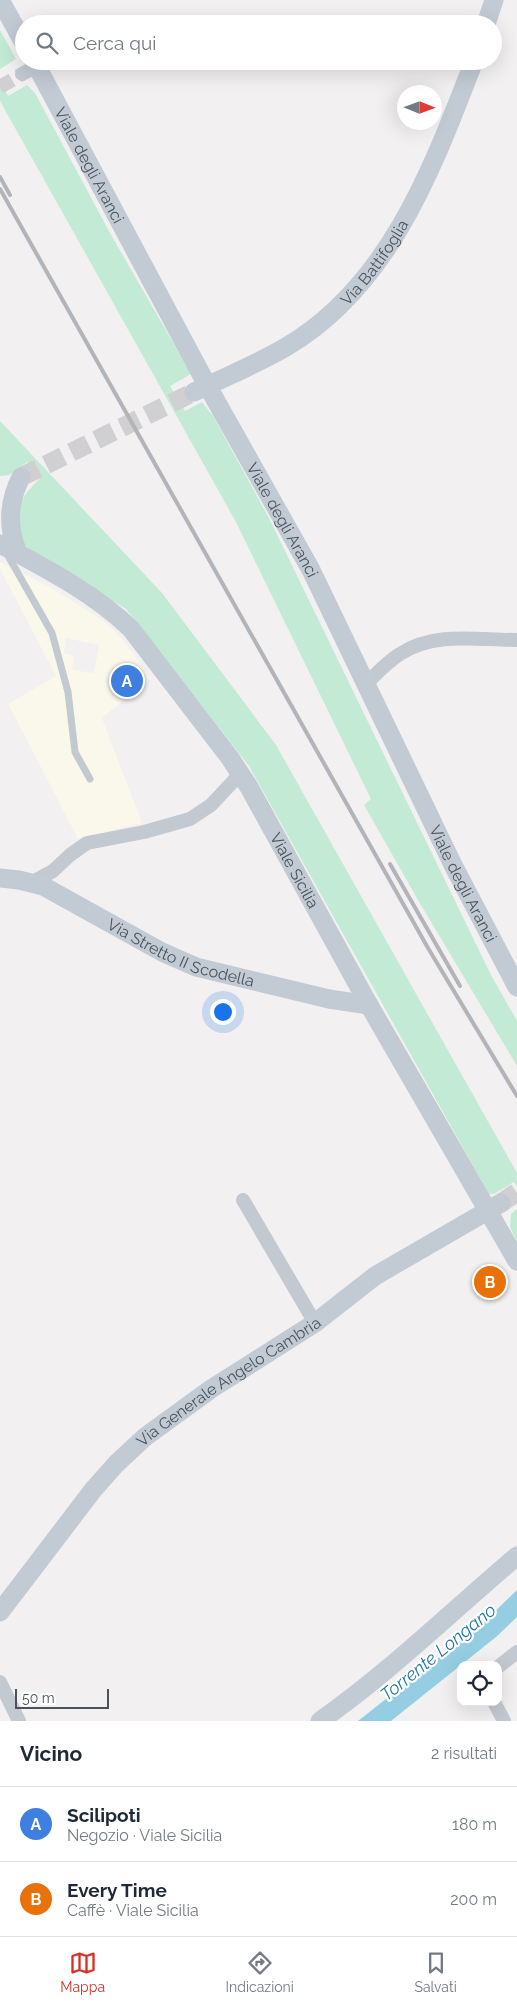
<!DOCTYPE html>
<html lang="it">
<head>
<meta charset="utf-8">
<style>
	:root { --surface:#fff; --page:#f2f2f3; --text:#1f2937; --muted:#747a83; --line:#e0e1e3; --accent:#d93025 }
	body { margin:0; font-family:Raleway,sans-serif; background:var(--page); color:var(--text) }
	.controls { position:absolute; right:15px; bottom:15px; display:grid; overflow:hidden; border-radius:10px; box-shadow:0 5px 20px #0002 }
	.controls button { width:45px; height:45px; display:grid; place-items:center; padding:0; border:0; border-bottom:1px solid var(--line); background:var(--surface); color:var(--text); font:25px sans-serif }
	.compass { position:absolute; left:397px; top:85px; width:45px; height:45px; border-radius:50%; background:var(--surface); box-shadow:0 5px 20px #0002; rotate:91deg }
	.scale { position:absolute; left:15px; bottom:12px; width:94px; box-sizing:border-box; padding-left:5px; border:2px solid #4a525b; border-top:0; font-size:14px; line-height:18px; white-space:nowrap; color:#4a525b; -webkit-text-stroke:4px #fff; paint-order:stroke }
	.you { position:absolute; left:222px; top:1011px; width:18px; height:18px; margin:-12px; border:4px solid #fff; border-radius:50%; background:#1a73e8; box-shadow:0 0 0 8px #1a73e833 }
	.badge { display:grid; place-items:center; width:32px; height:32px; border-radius:50%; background:var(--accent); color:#fff; font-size:16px; font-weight:700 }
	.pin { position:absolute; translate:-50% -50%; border:2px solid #fff; box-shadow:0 1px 5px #0006 }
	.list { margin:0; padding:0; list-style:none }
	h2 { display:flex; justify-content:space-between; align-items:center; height:65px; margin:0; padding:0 20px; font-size:21px }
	h2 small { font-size:16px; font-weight:400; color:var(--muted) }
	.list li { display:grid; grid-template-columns:32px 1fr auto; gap:15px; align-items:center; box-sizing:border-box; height:75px; padding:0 20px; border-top:1px solid var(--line) }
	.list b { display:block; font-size:19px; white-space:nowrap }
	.list p { margin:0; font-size:16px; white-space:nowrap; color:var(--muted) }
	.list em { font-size:16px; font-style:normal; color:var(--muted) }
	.icon { flex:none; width:28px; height:28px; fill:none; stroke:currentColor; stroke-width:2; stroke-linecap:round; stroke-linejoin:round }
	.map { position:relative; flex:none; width:517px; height:1721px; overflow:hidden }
	.search { position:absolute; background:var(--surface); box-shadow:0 5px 20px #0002; left:15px; right:15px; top:15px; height:55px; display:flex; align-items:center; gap:12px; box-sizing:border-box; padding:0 18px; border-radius:28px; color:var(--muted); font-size:19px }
	.sheet { height:215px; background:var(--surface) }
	nav { display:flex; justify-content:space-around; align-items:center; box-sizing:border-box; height:70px; border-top:1px solid var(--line); background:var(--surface); font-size:14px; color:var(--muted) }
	nav a { display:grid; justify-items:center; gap:2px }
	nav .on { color:var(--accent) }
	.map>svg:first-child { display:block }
	.commercial { fill:#faf7eb; fill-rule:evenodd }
	.green { fill:#c3ead5 }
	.water { fill:#95cee2 }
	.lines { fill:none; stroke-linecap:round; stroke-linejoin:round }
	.street-tunnel { stroke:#d0d0d2; stroke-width:14; stroke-dasharray:14 7; stroke-linecap:butt }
	.secondary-tunnel { stroke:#d0d0d2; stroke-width:19; stroke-dasharray:19 9; stroke-linecap:butt }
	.lane { stroke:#c2c9d0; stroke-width:7 }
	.street { stroke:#c2c9d0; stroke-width:14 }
	.secondary { stroke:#c2cad4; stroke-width:19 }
	.rail { stroke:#b2b4b9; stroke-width:4 }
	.labels { text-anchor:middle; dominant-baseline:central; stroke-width:4.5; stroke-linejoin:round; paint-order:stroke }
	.street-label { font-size:16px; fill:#4a525b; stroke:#fff }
	.water-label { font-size:18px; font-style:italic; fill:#1c799b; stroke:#fff }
</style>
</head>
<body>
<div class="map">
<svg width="517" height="1721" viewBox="0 0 517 1721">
	<rect width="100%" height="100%" fill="#f2f0f0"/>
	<!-- commercial -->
	<path class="commercial" d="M 0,562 L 50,587 L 104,621 L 124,641 L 151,678 L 102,718 L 142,823 L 78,839 L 8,704 L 56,676 L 0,569 ZM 66,638 L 99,645 L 94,673 L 72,670 L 74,656 L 64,653 Z"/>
	<!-- green -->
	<g class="green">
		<path d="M 0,30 L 16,59 L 0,69 Z"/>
		<path d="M 0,82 L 8,96 L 27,85 L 35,93 L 110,233 L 191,374 L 170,386 L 185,411 L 202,402 L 213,416 L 269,518 L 491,975 L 517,1021 L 517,1066 L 418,900 L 364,805 L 371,799 L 236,522 L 0,101 Z"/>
		<path d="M 0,421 L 162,593 L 276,745 L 517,1173 L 517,1187 L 514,1182 L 494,1194 L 489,1194 L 249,766 L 126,609 L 28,550 C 17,533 14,508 28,491 C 32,486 37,482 41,477 L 27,462 L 9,475 L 0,476 Z"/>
		<path d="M 517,1209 L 517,1242 L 510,1227 L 511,1214 Z"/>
	</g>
	<!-- water -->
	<path class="water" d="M 517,1590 L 517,1617 L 496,1637 L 391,1721 L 358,1721 L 485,1621 Z"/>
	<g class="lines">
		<!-- street-tunnel -->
		<path class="street-tunnel" d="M 0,87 L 22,74"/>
		<!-- secondary-tunnel -->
		<g class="secondary-tunnel">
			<path d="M 21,477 L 194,392"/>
			<path d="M 501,1203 L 517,1192"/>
		</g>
		<!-- lane -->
		<path class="lane" d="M 7,554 L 52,633 L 68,692 L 75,752 L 90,779"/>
		<!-- street -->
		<g class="street">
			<path d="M 22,74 L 37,66"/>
			<path d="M 365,685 C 376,674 387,662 400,654 C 435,631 477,640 517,640"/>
			<path d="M 31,883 L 53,871 L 70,855 L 87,843 L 144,832 L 190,819 L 211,805 L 241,773"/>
			<path d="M 243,1200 L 315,1323"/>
			<path d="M 498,1667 L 517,1652"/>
			<path d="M 0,1682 L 19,1721"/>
			<path d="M 494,1702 L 504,1721"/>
		</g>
		<!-- secondary -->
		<g class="secondary">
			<path d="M 0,0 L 24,43"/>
			<path d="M 486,24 L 494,0"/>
			<path id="s1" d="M 34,61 L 207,385 L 311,570 L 453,865 L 517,987"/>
			<path id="s2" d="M 194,392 C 225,377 257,364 286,347 C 390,286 433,167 474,61"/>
			<path id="s3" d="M 0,544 C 45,568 94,593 131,629 L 230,758 L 249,787 L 369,1005 L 517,1261"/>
			<path d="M 18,553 C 7,527 8,503 21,477"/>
			<path id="s4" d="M 0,878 L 19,880 L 43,886 L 162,952 L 196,967 L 329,999 L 369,1005"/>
			<path id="s5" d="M 0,1612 L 93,1490 L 116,1464 L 145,1437 L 211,1389 L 315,1323 L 375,1276 L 501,1203"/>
			<path d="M 320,1721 C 390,1672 452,1611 517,1556"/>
		</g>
		<!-- rail -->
		<g class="rail">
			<path d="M 0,177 L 10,195"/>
			<path d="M 0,189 L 428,948 L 517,1096"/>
			<path d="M 390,864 L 460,986"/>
		</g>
	</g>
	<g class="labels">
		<!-- street labels -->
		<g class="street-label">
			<text stroke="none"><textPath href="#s1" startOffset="118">Viale degli Aranci</textPath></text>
			<text stroke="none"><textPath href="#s2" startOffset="226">Via Battifoglia</textPath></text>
			<text stroke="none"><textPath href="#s1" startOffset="522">Viale degli Aranci</textPath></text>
			<text stroke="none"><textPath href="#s3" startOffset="449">Viale Sicilia</textPath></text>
			<text stroke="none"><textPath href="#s1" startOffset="928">Viale degli Aranci</textPath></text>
			<text stroke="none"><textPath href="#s4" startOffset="198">Via Stretto II Scodella</textPath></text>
			<text stroke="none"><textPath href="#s5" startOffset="328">Via Generale Angelo Cambria</textPath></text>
		</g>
		<!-- water labels -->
		<g class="water-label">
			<text transform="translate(438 1652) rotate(-39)">Torrente Longano</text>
		</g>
	</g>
</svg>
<div class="controls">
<button><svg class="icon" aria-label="locate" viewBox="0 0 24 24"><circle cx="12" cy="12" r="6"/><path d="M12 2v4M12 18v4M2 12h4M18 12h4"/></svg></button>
</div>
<svg class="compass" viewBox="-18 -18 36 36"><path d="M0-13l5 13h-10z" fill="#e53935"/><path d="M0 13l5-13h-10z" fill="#747a83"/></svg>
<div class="scale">50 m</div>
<div class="you"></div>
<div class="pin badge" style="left:127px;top:681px;background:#3f7fe0">A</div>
<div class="pin badge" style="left:490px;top:1282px;background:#e8710a">B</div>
<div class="search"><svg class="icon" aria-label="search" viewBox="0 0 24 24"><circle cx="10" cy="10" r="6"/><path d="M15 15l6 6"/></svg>Cerca qui</div>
</div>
<section class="sheet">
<h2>Vicino<small>2 risultati</small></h2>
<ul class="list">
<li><span class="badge" style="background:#3f7fe0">A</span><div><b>Scilipoti</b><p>Negozio · Viale Sicilia</p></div><em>180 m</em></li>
<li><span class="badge" style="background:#e8710a">B</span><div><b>Every Time</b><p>Caffè · Viale Sicilia</p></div><em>200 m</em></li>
</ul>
</section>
<nav>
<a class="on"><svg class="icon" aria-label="map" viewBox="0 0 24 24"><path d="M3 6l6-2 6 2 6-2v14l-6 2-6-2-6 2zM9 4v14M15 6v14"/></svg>Mappa</a>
<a><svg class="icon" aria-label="directions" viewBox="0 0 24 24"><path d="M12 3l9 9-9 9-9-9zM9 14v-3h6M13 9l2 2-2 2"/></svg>Indicazioni</a>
<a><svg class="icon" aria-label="saved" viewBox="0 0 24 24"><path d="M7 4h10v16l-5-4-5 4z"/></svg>Salvati</a>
</nav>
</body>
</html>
